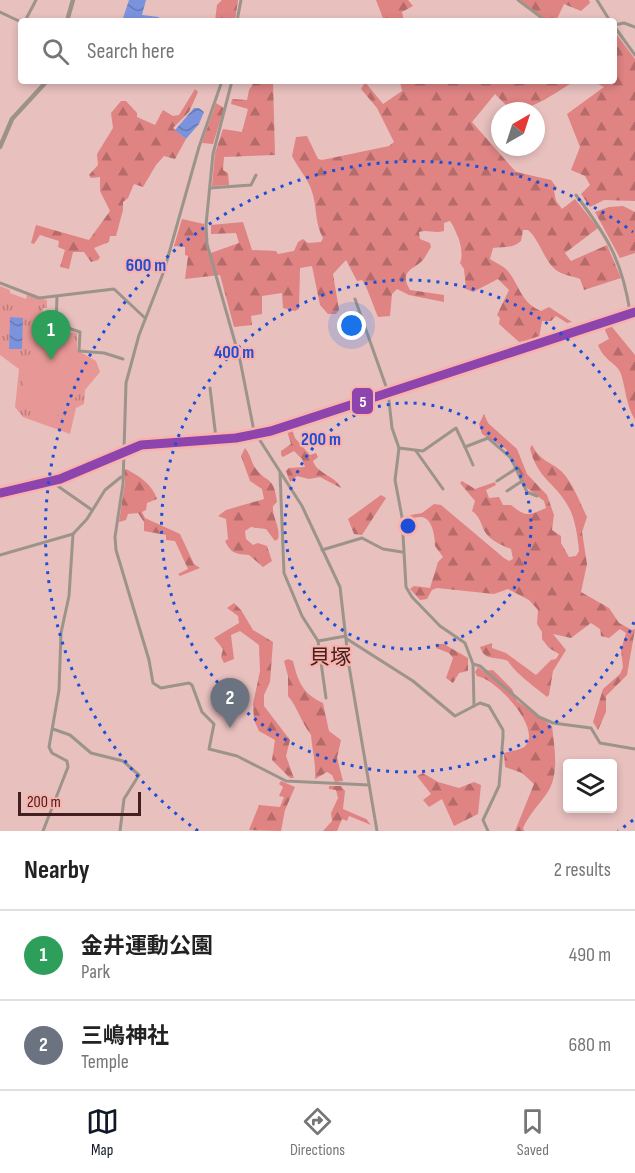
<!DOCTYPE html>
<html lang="en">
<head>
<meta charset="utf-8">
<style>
	:root { --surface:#fff; --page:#f6f6f6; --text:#222; --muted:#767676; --line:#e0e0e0; --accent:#111827 }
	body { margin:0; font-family:"Sofia Sans Condensed","Noto Sans JP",sans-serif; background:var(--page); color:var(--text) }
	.controls { position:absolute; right:18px; bottom:18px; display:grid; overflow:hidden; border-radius:6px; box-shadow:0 3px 9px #0003 }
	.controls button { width:54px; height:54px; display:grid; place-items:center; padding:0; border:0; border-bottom:2px solid var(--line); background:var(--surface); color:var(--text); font:30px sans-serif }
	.compass { position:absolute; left:491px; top:102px; width:54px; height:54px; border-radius:50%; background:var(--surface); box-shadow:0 3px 9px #0003; rotate:39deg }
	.scale { position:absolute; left:18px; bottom:15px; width:123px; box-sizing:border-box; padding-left:6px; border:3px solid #43201f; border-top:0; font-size:16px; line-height:21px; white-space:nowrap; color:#43201f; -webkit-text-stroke:4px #f9b1ac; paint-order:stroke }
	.you { position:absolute; left:352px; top:326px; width:21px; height:21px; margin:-15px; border:4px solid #fff; border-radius:50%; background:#1a73e8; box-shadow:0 0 0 9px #1a73e833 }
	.badge { display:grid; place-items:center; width:39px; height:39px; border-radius:50%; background:var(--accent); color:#fff; font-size:20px; font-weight:700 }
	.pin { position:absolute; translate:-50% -50px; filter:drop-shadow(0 2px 3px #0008) }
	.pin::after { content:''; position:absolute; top:32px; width:21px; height:18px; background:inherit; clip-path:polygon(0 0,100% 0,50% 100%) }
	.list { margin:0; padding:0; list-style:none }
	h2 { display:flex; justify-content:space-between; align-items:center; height:78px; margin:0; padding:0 24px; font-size:26px }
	h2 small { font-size:20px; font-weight:400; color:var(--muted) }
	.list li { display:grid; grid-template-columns:39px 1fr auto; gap:18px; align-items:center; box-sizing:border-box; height:90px; padding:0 24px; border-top:2px solid var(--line) }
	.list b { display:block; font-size:22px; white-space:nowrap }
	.list p { margin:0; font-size:20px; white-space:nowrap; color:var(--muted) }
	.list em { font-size:20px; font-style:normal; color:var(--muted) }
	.icon { flex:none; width:33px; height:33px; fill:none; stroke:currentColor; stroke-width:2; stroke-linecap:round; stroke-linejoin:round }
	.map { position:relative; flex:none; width:635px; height:831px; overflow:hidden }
	.search { position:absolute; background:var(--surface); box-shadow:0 3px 9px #0003; left:18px; right:18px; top:18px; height:66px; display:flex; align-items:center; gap:15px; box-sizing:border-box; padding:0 21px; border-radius:6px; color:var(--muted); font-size:22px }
	.sheet { height:258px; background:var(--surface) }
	nav { display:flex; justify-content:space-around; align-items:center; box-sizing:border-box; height:84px; border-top:2px solid var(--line); background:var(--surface); font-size:16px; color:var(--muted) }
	nav a { display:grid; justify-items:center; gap:3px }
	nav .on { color:var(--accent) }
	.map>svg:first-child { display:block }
	.grass { fill:url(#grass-tufts) }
	.forest { fill:url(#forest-firs) }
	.garden { fill:#e79896 }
	.water { fill:url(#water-waves) }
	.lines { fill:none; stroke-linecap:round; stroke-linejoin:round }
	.street { stroke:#9c948b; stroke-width:3 }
	.secondary { stroke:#9d9288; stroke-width:4.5 }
	.highway { stroke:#a2918b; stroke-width:6 }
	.bus-1-casing { stroke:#f9b1ac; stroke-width:14 }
	.bus-1 { stroke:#8e44ad; stroke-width:9 }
	.ring { fill:none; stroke:#1d4ed8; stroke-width:3; stroke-dasharray:3 6 }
	.labels { text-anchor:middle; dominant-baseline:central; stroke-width:4.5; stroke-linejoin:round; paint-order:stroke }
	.neighbourhood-label { font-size:21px; fill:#43201f; stroke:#f9b1ac }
	.centre { fill:#1d4ed8; stroke:#f9b1ac; stroke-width:3 }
	.ring-label { font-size:18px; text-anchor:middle; font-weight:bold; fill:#1d4ed8; stroke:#f9b1ac; stroke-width:4.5; stroke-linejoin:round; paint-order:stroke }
	.line-badge { stroke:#f9b1ac; stroke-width:2 }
	.badge-label { font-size:16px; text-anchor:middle; font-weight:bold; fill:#fff }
</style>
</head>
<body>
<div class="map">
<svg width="635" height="831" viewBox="0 0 635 831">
	<defs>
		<pattern id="grass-tufts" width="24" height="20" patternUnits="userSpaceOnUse" patternTransform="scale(1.5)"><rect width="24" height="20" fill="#e79896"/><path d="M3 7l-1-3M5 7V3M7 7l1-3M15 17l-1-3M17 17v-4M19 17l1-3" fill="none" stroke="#bd7c7a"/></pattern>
		<pattern id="forest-firs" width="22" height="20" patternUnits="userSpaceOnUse" patternTransform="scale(1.5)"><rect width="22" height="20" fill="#df8383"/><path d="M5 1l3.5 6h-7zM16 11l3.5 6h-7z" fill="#b66b6b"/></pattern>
		<pattern id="water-waves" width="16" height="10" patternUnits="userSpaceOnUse" patternTransform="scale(1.5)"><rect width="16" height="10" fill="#7b93dd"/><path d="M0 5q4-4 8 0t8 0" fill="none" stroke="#6678b3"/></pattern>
	</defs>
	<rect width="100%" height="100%" fill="#e8c0be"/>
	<!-- grass -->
	<path class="grass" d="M 0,286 L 10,290 L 10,293 L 26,299 L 27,295 L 47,300 L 47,308 L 43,308 L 41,329 L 77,333 L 77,350 L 96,361 L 100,372 L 85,390 L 84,404 L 76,408 L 70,434 L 23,417 L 15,407 L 19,369 L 0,355 Z"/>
	<!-- forest -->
	<g class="forest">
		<path d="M 222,0 L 238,0 L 235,21 L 215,21 L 217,5 Z"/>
		<path d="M 376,0 L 408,0 L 413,6 L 402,12 L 404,21 L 384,21 Z"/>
		<path d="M 520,0 L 589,0 L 590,3 L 581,11 L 564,4 L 556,21 L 548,21 Z"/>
		<path d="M 614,31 L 635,59 L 635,201 L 604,200 L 590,207 L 581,194 L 590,185 L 585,176 L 571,170 L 580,147 L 567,114 L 604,87 L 592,81 L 614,81 Z"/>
		<path d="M 255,81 L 273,81 L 275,155 L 224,157 L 223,170 L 228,173 L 229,185 L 212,186 L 215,153 L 223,129 L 242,132 L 248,109 L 231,104 L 232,99 L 247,100 L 249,90 Z"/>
		<path d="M 400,81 L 575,81 C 556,92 535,109 512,111 L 495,94 L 472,122 L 516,172 L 551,180 L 557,188 L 554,191 L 556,201 L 562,209 L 575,199 L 598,228 L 565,253 L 571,261 L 607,245 L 621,278 L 584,290 L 580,279 C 573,276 567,276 561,273 C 545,266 541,241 528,230 L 523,230 L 521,241 C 512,249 504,246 493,248 L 490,259 C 496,263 502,265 507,270 C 520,285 520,302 541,311 L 549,307 L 572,322 L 567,323 L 556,316 L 551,321 L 542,321 L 539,338 L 519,342 L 499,324 L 500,318 L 497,315 L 509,290 L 498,279 L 473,292 L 466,289 L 464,269 L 460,263 C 465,251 457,231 450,221 L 444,223 L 444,231 C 435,234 427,229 419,232 L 420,239 L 430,243 L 431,247 C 429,250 426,256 423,260 C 414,270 398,270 410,290 L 444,295 L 444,302 L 409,295 L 397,289 L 392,294 L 390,316 L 378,317 L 365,284 L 362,280 L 357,281 L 346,260 L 333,274 L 339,310 L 336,314 L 328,314 L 320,305 L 312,266 L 300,268 L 299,309 L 295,311 L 283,308 L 282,293 L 262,296 L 262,314 L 251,316 L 252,325 L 234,327 L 220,275 L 185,279 L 188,256 L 185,255 L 185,247 L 174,246 L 182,219 L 204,224 L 208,254 L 239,243 L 236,233 L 211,234 L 211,225 L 243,222 L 252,250 L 276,251 L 278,254 L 294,251 L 298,242 L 303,239 L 308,243 L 321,242 L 323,238 C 315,224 317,210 313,195 C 309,179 299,170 292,156 L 296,137 L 307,136 L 318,159 L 322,160 L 389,146 L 394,142 L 377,108 L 361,89 L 365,82 L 383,104 L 402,91 Z"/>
		<path d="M 195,89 L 198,92 L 189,112 L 173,128 L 186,139 L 175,159 L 164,156 L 156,165 L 143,187 L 134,184 L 128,198 L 123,202 L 123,210 L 116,236 L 110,236 L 109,242 L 94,248 L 100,257 L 98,260 L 91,262 L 84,252 L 73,252 L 69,269 L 60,267 L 65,250 L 58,247 L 59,241 L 40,235 L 34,244 L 31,243 L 36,225 L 89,240 L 110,211 L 100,191 L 100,177 L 91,178 L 89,175 L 98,165 L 97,154 L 113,128 L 111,113 L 121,101 L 126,101 L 137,113 L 137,117 L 155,125 L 163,110 L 173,116 L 179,115 Z"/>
		<path d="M 216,103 L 224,108 L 213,144 L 202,143 Z"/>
		<path d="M 623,206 L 635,212 L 635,253 L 620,258 L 595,212 L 609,207 Z"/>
		<path d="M 606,327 L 612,327 L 635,355 L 635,420 C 626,405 626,390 621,374 C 617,363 604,361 598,345 L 609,339 L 605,330 Z"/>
		<path d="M 484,414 L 488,423 L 517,449 L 527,474 L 547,495 L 554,515 L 552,530 L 561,536 L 561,543 L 569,557 L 576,556 L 579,551 C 578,538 575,517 568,506 C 555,482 537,479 530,448 L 532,445 C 542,464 551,460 564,474 C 574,486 580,503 587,517 L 582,532 L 587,564 L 581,592 L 609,608 L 619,623 L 632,630 L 635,629 L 627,675 L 606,696 L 606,712 L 598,730 L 593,722 L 603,689 L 620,674 L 623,667 L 621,650 L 626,633 L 620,629 L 609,638 L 601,636 L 600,629 L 591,623 L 571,638 L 553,634 L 566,650 L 553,671 L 549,695 L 547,697 C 535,687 515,673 508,661 C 497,656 485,662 480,647 L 492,643 L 492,648 L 506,653 L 536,675 L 551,660 L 556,659 L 559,654 L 549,648 L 542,639 L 542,632 L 537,624 L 538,610 L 529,600 L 508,589 L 494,594 L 437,588 L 432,590 L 427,599 L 420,600 L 410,589 L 414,586 L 430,588 L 438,562 L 443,557 L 435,546 C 435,538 433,522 425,518 C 420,515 410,520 406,519 L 411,515 L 422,513 L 434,504 L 441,505 L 504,558 L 509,561 L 513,559 L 511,549 C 501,545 491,541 485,532 C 481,525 480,516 472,511 L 475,501 L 460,483 L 462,481 L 475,489 L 495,482 L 496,485 L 486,490 L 489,498 L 499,497 L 503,505 L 511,505 C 526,517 528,516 546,508 L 544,501 L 527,488 L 506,449 L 482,434 L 479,424 Z"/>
		<path d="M 292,429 L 295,438 L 310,455 L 316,453 L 318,457 L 313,461 C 317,474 336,476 341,488 L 320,477 L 309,479 L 297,476 L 290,482 L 286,471 L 289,468 L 305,467 L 302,459 L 294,451 L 283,457 L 281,455 L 281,451 L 291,444 L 287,431 Z"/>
		<path d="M 245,448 C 250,454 251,460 254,466 C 265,484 274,474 277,502 L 273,506 C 272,518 281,527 278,539 L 275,541 L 266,529 L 251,527 L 245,531 L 246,539 L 253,545 L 258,543 L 267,546 L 272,561 L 263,567 L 249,555 C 237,554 231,554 225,541 L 228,539 L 226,519 L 218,516 L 226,510 L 264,499 L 262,489 L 250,481 L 241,456 Z"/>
		<path d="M 126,469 C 139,476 152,484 157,499 L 147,503 L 146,510 L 142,512 L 145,518 L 180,534 L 194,564 L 200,568 L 180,576 L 178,574 L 188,569 L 175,541 L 166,540 L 166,535 L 144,531 L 144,522 L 138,513 L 128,514 L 126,520 L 119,522 L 125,483 L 124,470 Z"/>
		<path d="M 381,495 L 386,498 L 362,535 L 354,534 L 348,519 Z"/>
		<path d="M 234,603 L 241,610 L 253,630 L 273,642 L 270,682 L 264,695 L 264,706 L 290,740 L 286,756 L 294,778 L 290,778 L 272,760 L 275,740 L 259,731 L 254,720 L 253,704 L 260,671 L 259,645 L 240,631 L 231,635 L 234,659 L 224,663 L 221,657 L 223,649 L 214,638 L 239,623 L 238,616 L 227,608 Z"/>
		<path d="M 437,644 L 444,644 L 468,658 L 468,671 L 459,673 L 453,683 L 446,678 L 453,658 L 449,653 L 436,648 Z"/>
		<path d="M 288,659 L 293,661 C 298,682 303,694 323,703 L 329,731 L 341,740 L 337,758 L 343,781 L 335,782 L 332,775 L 327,772 L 315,779 C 316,763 312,748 311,735 C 301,722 298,708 288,696 L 288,676 L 284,661 Z"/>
		<path d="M 478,667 L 483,671 L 493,670 L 512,689 L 517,701 L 552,726 C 554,745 559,770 550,788 C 544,800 530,812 523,828 L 524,831 L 515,831 L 534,784 L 522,773 L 505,767 L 504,753 C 510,751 523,750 526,745 C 541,727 496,679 477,676 L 475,672 Z"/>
		<path d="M 423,773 L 438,782 L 459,788 L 474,782 L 481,785 L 478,814 L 454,826 L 442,799 L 429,807 L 423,800 L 431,794 L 417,776 Z"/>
		<path d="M 281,781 L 295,787 L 285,810 L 281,831 L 249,830 L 259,805 L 280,807 L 284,797 L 279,796 L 283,787 L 279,784 Z"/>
		<path d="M 329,786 L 341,786 L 345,791 L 343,809 L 366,819 L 371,825 L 349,816 L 347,821 L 342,819 L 337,831 L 323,831 L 332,821 L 331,813 L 338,798 L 336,790 L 329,789 Z"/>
	</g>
	<!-- garden -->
	<path class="garden" d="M 44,340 L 93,365 L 94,371 L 63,416 C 19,410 7,366 44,340 Z"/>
	<!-- water -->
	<g class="water">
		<path d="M 129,0 L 146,0 L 142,15 L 159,17 L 158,21 L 122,21 Z"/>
		<path d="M 194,108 L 199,108 L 204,112 L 199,124 L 186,139 L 175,130 Z"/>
		<path d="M 10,317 L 23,318 L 22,349 L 9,349 Z"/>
	</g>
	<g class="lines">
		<!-- street -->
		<g class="street">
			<path d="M 518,0 L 546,21"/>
			<path d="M 597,0 L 610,21"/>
			<path d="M 0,12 L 21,22"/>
			<path d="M 25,21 L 36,0"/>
			<path d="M 237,21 L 241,0"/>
			<path d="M 614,25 L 624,23 L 635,27"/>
			<path d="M 614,26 L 635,55"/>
			<path d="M 222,81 L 199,147 L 164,271 L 139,335 L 126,383 L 123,484 L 115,537 L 116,550 L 149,660 L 153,683 L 161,688 L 189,683 L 192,685 L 202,712 L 214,724 L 209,749 L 237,756 L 286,781 L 369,785"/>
			<path d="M 232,81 L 213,154 L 206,225 L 207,244 L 240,360 L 254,431 L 302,506 L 340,587 L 349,666 L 377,831"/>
			<path d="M 210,188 L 251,185 L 256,175"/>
			<path d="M 576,195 C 607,236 622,260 630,312"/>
			<path d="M 0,283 L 39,298 L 114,289 L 145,318"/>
			<path d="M 57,297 L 56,324 L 80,332 L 79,351 L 104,353 L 123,359"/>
			<path d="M 355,299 L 388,392 L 392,428 L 399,448 L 395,480 L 402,517 L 406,587 L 412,597 L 440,626 L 465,643 L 473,664 L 480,666 L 539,717 L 553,723 L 591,728 L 600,743 L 635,749"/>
			<path d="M 210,388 L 216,438"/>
			<path d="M 465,447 L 473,465"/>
			<path d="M 399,448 L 423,451 L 456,428 L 465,447 L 488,438 L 511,458 L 527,492 L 537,496"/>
			<path d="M 416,451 L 443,489"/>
			<path d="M 280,473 L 284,573 L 302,616 L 318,641"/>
			<path d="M 497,481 L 517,468"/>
			<path d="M 52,482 L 92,510"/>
			<path d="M 507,491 L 522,481"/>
			<path d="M 322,550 L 362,538 L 383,549 L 402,552"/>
			<path d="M 0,555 L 73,534 L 87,519 L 105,490 L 121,477"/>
			<path d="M 347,639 L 413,681 L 455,716 L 474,706 L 473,664"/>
			<path d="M 326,698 L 318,641 L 346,636"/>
			<path d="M 474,706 L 480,703 L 489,706 L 503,730 L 503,737 L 499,786 L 483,820 L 488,831"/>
			<path d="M 53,729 L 70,735 L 91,753 L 123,761 L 139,775 L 124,799 L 120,831"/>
			<path d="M 43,831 L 68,767 L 67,761 L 52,753 L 49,747 L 59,690 L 61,633 L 69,596 L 73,534"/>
		</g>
		<!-- secondary -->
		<g class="secondary">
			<path d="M 67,21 L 73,0"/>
			<path d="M 0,147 L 12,119 L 47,81"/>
		</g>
		<!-- highway -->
		<path class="highway" d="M 0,493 L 60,479 L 141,445 L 236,438 L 271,431 L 635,312"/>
		<defs>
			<path id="bus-1" d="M 0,493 L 60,479 L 141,445 L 236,438 L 271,431 L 635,312"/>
		</defs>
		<!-- bus-1 casing -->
		<use href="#bus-1" class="bus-1-casing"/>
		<!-- bus-1 -->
		<use href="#bus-1" class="bus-1"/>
	</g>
	<!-- distance rings -->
	<g class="ring">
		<circle cx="408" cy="526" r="123"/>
		<path d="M634 622A246 246 0 1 1 634 430"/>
		<path d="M633 820A370 370 0 0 1 618 831M198 831A370 370 0 1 1 633 232"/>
	</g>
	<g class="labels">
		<!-- neighbourhood labels -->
		<g class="neighbourhood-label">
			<text x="330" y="657">貝塚</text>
		</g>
	</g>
	<circle cx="408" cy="526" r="9" class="centre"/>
	<g class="ring-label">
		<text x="146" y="271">600 m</text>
		<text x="234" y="358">400 m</text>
		<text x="321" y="445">200 m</text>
	</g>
	<rect class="line-badge" x="351" y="387" width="23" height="28" rx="6" fill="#8e44ad"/>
	<g class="badge-label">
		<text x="363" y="407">5</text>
	</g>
</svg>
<div class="controls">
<button><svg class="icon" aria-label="layers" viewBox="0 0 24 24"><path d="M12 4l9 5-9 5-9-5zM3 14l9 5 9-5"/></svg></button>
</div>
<svg class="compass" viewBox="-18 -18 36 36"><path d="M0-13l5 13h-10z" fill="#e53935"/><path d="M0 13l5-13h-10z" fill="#767676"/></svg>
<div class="scale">200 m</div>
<div class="you"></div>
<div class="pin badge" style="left:51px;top:360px;background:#2e9e5b">1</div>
<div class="pin badge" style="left:230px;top:728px;background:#6b7280">2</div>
<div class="search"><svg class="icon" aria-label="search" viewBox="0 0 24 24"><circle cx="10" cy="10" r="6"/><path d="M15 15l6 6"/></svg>Search here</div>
</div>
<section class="sheet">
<h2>Nearby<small>2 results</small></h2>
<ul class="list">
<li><span class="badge" style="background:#2e9e5b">1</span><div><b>金井運動公園</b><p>Park</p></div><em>490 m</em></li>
<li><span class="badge" style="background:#6b7280">2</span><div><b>三嶋神社</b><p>Temple</p></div><em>680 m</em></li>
</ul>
</section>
<nav>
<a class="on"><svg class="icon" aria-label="map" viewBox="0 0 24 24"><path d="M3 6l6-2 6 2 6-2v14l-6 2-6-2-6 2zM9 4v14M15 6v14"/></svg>Map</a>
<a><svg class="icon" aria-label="directions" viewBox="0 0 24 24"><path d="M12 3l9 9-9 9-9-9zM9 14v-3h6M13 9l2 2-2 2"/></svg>Directions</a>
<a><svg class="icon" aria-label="saved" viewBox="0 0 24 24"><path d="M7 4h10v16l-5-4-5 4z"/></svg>Saved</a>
</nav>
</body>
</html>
